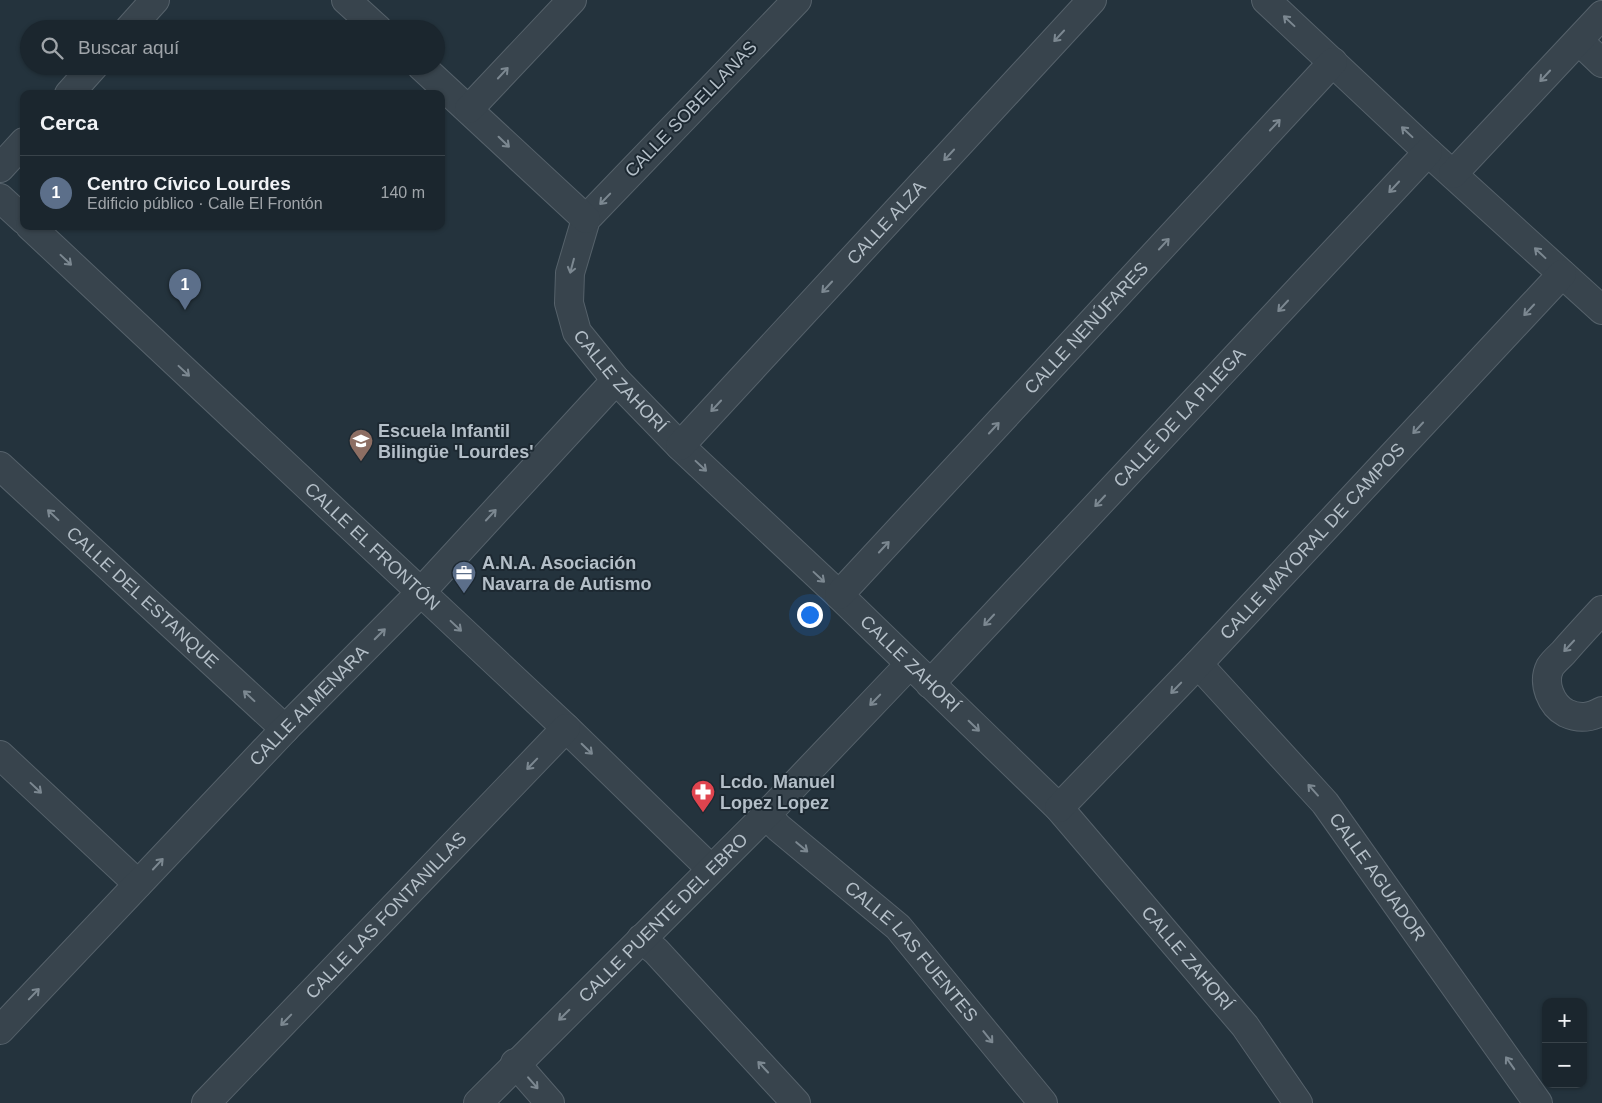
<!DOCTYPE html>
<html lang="es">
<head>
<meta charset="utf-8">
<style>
	:root { --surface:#1b262e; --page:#28323a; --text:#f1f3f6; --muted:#a0a5aa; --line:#39434a; --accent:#8bc5f6 }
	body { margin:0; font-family:Arial,sans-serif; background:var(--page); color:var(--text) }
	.controls { position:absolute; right:15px; bottom:15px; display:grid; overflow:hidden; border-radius:10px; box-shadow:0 1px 4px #0004 }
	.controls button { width:45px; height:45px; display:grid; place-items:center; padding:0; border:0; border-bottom:1px solid var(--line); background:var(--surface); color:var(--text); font:25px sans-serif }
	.you { position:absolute; left:809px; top:614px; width:18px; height:18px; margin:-12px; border:4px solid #fff; border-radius:50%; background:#1a73e8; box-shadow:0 0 0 8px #1a73e833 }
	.badge { display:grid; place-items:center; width:32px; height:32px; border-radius:50%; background:var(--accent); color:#fff; font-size:16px; font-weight:700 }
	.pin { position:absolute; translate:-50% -41px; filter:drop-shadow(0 1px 2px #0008) }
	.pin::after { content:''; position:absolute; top:26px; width:18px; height:15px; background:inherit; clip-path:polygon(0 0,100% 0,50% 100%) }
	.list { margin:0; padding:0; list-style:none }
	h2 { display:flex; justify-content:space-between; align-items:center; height:65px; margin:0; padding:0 20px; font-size:21px }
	h2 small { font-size:16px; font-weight:400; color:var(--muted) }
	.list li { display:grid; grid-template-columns:32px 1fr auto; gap:15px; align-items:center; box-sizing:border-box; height:75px; padding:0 20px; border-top:1px solid var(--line) }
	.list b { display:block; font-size:19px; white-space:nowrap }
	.list p { margin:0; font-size:16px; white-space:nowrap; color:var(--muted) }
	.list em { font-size:16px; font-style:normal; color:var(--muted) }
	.icon { flex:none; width:28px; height:28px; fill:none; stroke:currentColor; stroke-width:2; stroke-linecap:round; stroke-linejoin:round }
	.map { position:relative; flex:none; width:1602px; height:1103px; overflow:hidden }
	.search { position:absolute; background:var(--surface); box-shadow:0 1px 4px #0004; left:20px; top:20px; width:425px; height:55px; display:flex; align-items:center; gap:12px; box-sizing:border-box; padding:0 18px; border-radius:28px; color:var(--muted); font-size:19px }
	.panel { position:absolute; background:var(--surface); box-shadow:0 1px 4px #0004; left:20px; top:90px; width:425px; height:140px; border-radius:10px }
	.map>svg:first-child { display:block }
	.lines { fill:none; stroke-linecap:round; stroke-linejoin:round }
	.minor-casing { stroke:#56626b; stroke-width:30 }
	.minor { stroke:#38444d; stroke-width:28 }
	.oneway { stroke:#7c8891 }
	.labels { text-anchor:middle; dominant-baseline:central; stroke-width:4; stroke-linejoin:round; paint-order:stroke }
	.street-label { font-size:18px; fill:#b4bfc8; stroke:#1d2932 }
	.poi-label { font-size:18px; font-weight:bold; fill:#b4bfc8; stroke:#1d2932; text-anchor:start }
</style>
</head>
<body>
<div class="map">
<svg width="1602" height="1103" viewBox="0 0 1602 1103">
	<rect width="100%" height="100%" fill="#24333d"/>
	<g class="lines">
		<defs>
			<g id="minor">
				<path d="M 346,0 L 378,29"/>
				<path id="s1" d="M 797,0 L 586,219 L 570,273 L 569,303 L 577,332 L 616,380 L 680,446 L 839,595 L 1059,808 L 1245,1026 L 1298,1103"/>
				<path d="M 1266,0 L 1428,152 L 1602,310"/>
				<path d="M 129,29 L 155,0"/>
				<path d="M 1579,41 L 1602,63"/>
				<path d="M 421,66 L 586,219"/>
				<path d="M 69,94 L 94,66"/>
				<path d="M 469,109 L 572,0"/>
				<path d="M 0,168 L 24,142"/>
				<path d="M 1453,174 L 1602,15"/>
				<path d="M 0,198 L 24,220"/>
				<path id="s2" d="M 30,226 L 566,728 L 711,869"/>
				<path id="s3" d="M 680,446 L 1092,0"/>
				<path id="s4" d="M 0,466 L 285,729"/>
				<path id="s5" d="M 839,595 L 1333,62"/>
				<path d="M 1602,610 C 1589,624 1576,638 1563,653 C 1559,657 1553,662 1550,667 C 1542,683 1551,705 1566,713 C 1579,719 1590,718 1602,711"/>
				<path id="s6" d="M 1198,664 L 1325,803 L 1538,1103"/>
				<path id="s7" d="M 930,684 L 1428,152"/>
				<path d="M 0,755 L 138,884"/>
				<path id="s8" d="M 1059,808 L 1198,664 L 1562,274"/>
				<path id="s9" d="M 766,815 L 779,828 L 898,927 L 1043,1103"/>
				<path d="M 641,939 L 656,951 L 796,1103"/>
				<path id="s10" d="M 0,1030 L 285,729 L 420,593 L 616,380"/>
				<path d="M 515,1063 L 550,1103"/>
				<path id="s11" d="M 206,1103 L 566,728"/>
				<path id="s12" d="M 478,1103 L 766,815 L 909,665"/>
			</g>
		</defs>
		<!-- minor casing -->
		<use href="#minor" class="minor-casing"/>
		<!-- minor -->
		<use href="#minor" class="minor"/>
	</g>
	<!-- one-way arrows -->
	<defs><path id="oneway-shaft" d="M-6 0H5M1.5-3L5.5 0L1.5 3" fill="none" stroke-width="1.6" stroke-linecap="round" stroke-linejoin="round" transform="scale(1.25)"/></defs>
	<g class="oneway">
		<use href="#oneway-shaft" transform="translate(1289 21) rotate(-137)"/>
		<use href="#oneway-shaft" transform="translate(1059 36) rotate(133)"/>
		<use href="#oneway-shaft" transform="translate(503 73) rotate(-47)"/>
		<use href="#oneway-shaft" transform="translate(1545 76) rotate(133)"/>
		<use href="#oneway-shaft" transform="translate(1275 125) rotate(-47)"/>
		<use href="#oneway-shaft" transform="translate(1407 132) rotate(-137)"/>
		<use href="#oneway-shaft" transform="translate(504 142) rotate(44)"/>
		<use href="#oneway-shaft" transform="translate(949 155) rotate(133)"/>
		<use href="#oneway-shaft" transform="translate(1394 187) rotate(133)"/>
		<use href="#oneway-shaft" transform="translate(605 199) rotate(134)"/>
		<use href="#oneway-shaft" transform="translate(1164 244) rotate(-47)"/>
		<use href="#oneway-shaft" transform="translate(1540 253) rotate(-137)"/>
		<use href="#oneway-shaft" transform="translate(66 260) rotate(43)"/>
		<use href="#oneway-shaft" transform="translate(572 266) rotate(105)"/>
		<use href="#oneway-shaft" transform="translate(827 287) rotate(133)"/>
		<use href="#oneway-shaft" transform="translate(1283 306) rotate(133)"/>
		<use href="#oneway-shaft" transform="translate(1529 310) rotate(133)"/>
		<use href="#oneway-shaft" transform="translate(184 371) rotate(43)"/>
		<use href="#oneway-shaft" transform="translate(716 406) rotate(133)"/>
		<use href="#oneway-shaft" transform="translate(994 428) rotate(-47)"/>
		<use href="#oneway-shaft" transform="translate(1418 428) rotate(133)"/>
		<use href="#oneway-shaft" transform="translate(701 466) rotate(43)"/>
		<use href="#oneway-shaft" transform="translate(1100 501) rotate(133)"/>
		<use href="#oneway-shaft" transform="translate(53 515) rotate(-137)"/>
		<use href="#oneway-shaft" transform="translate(491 515) rotate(-47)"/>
		<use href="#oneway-shaft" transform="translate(884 547) rotate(-47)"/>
		<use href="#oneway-shaft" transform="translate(819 577) rotate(43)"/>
		<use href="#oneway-shaft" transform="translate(989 620) rotate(133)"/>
		<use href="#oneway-shaft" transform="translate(456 626) rotate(43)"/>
		<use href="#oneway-shaft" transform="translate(380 634) rotate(-45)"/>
		<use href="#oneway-shaft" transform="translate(1569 646) rotate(133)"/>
		<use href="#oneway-shaft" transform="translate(1176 688) rotate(134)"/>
		<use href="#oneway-shaft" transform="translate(249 696) rotate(-137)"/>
		<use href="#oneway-shaft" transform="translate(875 700) rotate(134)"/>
		<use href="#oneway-shaft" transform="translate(974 726) rotate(44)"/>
		<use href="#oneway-shaft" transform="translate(587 749) rotate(44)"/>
		<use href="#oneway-shaft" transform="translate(532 764) rotate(134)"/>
		<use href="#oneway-shaft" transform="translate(36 788) rotate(43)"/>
		<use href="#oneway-shaft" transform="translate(1313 790) rotate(-132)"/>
		<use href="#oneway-shaft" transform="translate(802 847) rotate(40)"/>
		<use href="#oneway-shaft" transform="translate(158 864) rotate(-47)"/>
		<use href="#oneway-shaft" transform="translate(34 994) rotate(-46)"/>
		<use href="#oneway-shaft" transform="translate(564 1015) rotate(135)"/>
		<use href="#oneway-shaft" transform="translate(286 1020) rotate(134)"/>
		<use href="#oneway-shaft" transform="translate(988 1037) rotate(51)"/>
		<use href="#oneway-shaft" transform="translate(1510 1063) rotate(-125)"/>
		<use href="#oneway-shaft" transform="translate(763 1067) rotate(-133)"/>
		<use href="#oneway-shaft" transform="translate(533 1083) rotate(49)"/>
	</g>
	<!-- icons -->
	<defs>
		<symbol id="school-pin" viewBox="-11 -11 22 30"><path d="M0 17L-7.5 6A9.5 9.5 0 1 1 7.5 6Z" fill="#8d6e63" stroke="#1d2932"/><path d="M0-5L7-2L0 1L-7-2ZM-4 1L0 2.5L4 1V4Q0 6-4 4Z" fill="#fff"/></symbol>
		<symbol id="office-pin" viewBox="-11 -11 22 30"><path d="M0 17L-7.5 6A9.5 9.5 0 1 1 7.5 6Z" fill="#5c6f8a" stroke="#1d2932"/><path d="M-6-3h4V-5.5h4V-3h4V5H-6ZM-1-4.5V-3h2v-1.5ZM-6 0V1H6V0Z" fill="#fff"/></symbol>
		<symbol id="pharmacy-pin" viewBox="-11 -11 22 30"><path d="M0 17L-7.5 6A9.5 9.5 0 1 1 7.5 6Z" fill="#e0444e" stroke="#1d2932"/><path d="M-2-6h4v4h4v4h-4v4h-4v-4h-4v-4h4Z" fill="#fff"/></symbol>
	</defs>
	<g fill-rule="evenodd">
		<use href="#school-pin" x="347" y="427" width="28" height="38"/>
		<use href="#office-pin" x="450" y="559" width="28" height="38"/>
		<use href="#pharmacy-pin" x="689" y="778" width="28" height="38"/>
	</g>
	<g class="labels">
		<!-- street labels -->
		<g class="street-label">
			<text transform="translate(691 109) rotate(-46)">CALLE SOBELLANAS</text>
			<text stroke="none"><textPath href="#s3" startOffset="304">CALLE ALZA</textPath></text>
			<text stroke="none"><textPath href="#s5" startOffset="364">CALLE NENÚFARES</textPath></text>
			<text stroke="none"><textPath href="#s1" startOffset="486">CALLE ZAHORÍ</textPath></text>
			<text stroke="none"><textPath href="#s7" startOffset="365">CALLE DE LA PLIEGA</textPath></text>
			<text stroke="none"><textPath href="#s8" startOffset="368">CALLE MAYORAL DE CAMPOS</textPath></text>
			<text stroke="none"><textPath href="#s2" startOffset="469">CALLE EL FRONTÓN</textPath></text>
			<text stroke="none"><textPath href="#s4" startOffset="194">CALLE DEL ESTANQUE</textPath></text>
			<text stroke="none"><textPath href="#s1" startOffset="891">CALLE ZAHORÍ</textPath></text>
			<text stroke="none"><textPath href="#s10" startOffset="448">CALLE ALMENARA</textPath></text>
			<text stroke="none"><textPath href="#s6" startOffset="279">CALLE AGUADOR</textPath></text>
			<text stroke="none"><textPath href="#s11" startOffset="260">CALLE LAS FONTANILLAS</textPath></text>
			<text stroke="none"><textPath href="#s12" startOffset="262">CALLE PUENTE DEL EBRO</textPath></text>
			<text stroke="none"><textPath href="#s9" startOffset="200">CALLE LAS FUENTES</textPath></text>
			<text stroke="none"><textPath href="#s1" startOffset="1296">CALLE ZAHORÍ</textPath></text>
		</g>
		<!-- poi labels -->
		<g class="poi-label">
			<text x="378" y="431">Escuela Infantil<tspan x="378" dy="21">Bilingüe 'Lourdes'</tspan></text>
			<text x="482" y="563">A.N.A. Asociación<tspan x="482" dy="21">Navarra de Autismo</tspan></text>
			<text x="720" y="782">Lcdo. Manuel<tspan x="720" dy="21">Lopez Lopez</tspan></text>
		</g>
	</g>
</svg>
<div class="controls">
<button>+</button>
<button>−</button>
</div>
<div class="you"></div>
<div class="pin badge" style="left:185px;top:310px;background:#5c6f8a">1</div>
<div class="search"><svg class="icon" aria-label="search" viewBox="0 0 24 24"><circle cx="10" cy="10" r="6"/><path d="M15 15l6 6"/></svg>Buscar aquí</div>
<section class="panel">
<h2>Cerca<small></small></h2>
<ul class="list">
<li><span class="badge" style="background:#5c6f8a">1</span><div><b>Centro Cívico Lourdes</b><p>Edificio público · Calle El Frontón</p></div><em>140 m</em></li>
</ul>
</section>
</div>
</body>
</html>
